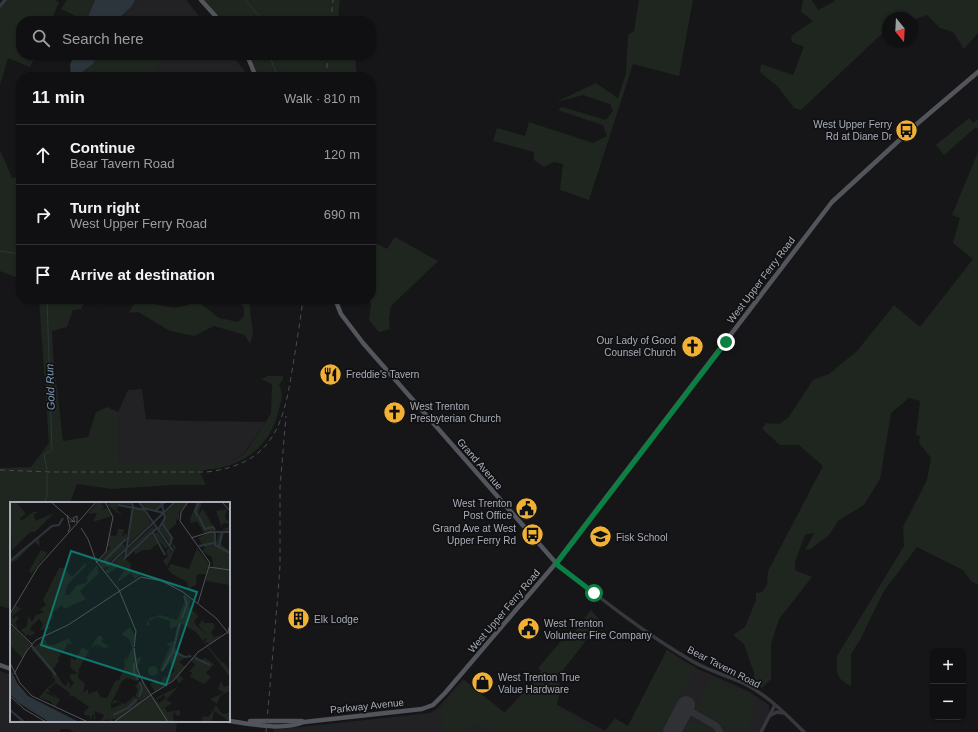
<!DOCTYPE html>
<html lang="en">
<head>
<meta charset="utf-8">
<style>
	:root { --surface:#101012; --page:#1e1e20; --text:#f1f3f6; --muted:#9c9d9f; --line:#303032 }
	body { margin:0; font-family:Helvetica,sans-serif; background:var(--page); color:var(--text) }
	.controls { position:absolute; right:12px; bottom:12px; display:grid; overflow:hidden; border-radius:8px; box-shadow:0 1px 3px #0004 }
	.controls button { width:36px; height:36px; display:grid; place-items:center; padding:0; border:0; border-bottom:1px solid var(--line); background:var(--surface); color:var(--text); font:20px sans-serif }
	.compass { position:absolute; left:882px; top:12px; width:36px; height:36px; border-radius:50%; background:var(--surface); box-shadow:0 1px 3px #0004; rotate:162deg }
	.stop { position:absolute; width:12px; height:12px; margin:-9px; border:3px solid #0b8043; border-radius:50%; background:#fff }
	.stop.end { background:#0b8043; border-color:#fff; box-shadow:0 1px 4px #0008 }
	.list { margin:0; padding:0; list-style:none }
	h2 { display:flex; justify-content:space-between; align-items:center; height:52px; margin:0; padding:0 16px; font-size:17px }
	h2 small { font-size:13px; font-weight:400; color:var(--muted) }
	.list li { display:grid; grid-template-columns:26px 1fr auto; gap:12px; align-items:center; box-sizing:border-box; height:60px; padding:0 16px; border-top:1px solid var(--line) }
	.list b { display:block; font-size:15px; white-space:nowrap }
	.list p { margin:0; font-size:13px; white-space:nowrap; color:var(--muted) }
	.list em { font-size:13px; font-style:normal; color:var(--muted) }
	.icon { flex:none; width:22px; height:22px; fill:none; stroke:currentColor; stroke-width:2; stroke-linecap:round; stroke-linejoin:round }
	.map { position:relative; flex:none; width:978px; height:732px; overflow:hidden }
	.search { position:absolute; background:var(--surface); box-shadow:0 1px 3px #0004; left:16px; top:16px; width:360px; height:44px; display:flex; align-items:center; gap:10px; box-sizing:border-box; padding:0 14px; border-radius:16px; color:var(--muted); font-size:15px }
	.panel { position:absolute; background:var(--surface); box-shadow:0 1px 3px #0004; left:16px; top:72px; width:360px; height:232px; border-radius:16px }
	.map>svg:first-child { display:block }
	.built { fill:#222225 }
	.green { fill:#1e261f }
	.water { fill:#2c353c }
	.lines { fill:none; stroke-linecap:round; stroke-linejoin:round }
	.stream { stroke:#2c353c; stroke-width:1 }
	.taxiway { stroke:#303135; stroke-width:7 }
	.runway { stroke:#303135; stroke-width:18 }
	.minor { stroke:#37383d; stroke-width:3.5 }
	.major { stroke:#53555c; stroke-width:4.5 }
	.rail { stroke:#4a4c52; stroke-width:1; stroke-dasharray:5 4; stroke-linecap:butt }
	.route { stroke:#0b8043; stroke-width:5 }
	.labels { text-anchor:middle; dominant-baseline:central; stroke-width:3.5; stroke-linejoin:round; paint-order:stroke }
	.poi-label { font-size:10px; fill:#a8adb8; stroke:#111113; text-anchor:start }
	.street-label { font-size:10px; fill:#a8adb8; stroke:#111113 }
	.water-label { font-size:11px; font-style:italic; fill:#7f9bb3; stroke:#111113 }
	.inset-river { fill:none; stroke:#2c353c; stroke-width:2 }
	.inset-road { fill:none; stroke:#505258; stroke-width:1 }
	.view { fill:#0f766e; fill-opacity:0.15; stroke:#0f766e; stroke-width:2 }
	.inset-edge { fill:none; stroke:#a8adb8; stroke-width:2 }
</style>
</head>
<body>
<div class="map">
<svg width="978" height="732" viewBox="0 0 978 732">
	<rect width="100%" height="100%" fill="#161618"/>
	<!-- built -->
	<g class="built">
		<path d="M 122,0 L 186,0 L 203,21 L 112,21 Z"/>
		<path d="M 96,55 L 232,55 L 249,77 L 85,77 Z"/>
		<path d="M 142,389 L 146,419 L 188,421 L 266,422 L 243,454 L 227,464 L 119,464 L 118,412 L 128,390 Z"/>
		<path d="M 667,650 L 698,669 L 748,691 L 769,705 L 769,713 L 759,732 L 273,732 L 273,730 L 430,713 L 438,708 L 463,679 L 504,713 L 527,688 L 605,731 L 615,718 L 628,726 Z"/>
		<path d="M 0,671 L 11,675 L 11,721 L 177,721 L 176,732 L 74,732 L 68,729 L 61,729 L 59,732 L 0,732 Z"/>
	</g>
	<!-- green -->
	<g class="green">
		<path d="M 5,0 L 55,0 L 59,2 L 51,21 L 21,21 L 21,55 L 36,55 L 30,67 L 8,58 L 0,85 L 0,6 Z"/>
		<path d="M 67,0 L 95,0 L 86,21 L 61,9 Z"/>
		<path d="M 204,0 L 340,0 L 338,21 L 223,21 Z"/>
		<path d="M 639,0 L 693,0 L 679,76 L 633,64 L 589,200 L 560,190 L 563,164 L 554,162 L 544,167 L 534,160 L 534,152 L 493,141 L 497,128 L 525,136 L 529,122 L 593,143 L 607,136 L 603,125 L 558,110 L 562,107 L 606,120 L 613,111 L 610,104 L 583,95 L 556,102 L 596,83 L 618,98 L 626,73 L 628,35 L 634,31 Z"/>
		<path d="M 803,0 L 812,0 L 818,10 L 835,1 L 834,0 L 978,0 L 978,33 L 964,49 L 953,32 L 940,28 L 927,15 L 912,20 L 912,18 L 888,18 L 888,28 L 801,110 L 794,108 L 778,87 L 760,72 L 761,64 L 793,75 L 804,47 L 792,42 L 791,36 L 813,21 L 801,12 Z"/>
		<path d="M 100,55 L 166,55 L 152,77 L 74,77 Z"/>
		<path d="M 250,55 L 355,55 L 357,77 L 350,77 L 336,73 L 336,77 L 259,77 Z"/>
		<path d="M 969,118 L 973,123 L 978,119 L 978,130 L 976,127 L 944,155 L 936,145 Z"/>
		<path d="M 0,150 L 12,178 L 21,176 L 21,279 L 0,271 Z"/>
		<path d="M 978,152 L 978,585 L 971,581 L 963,570 L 917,547 L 884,591 L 860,640 L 851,654 L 851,686 C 835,679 836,671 837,656 L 904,546 L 903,527 L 927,480 L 931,458 L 919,443 L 920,436 L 916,435 L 920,401 L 909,398 L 891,413 L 880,479 L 864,505 L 838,521 L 829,535 L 811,549 L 805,550 L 814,533 L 805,535 L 795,562 L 795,570 L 812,577 L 779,619 L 771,644 L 771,679 L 762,688 L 754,683 L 754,673 L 744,644 L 733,635 L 745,627 L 756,600 L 756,593 L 762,592 L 767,585 L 768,571 L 823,466 L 799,445 L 780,445 L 762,429 L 766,423 L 779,424 L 788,418 L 813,380 L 829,374 L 857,351 L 894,305 L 920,327 L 973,259 L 953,243 L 960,218 L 952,215 Z"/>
		<path d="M 395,237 L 438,261 L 391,306 L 389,318 L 390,329 L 379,332 L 369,320 L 371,304 L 369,299 L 371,299 L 371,241 L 387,249 Z"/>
		<path d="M 39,299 L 99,299 L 99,305 L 85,301 L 81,309 L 73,310 L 67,327 L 52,331 L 53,354 L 63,441 L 88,437 L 96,412 L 107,407 L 118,412 L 119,464 L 227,464 L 244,454 L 266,422 L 271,413 L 272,384 L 261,379 L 268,376 L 283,376 L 283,380 L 279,384 C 284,396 281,401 278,413 C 272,438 254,457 230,465 C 220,469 209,469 199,471 L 206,485 L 172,485 L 112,489 L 77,484 L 70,503 L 11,503 L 11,609 L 0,606 L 0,468 L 31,467 L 49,443 Z"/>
		<path d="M 138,299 L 147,299 L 158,305 L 175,308 L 188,305 L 195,299 L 219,318 L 238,322 L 244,316 L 244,307 L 235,299 L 246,299 L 249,302 L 253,333 L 250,344 L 245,335 L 214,326 L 194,336 L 170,331 L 138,312 L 128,313 Z"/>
		<path d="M 591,610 L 600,620 L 589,637 L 556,679 L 561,687 L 556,709 L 599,732 L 493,732 L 477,724 L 463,732 L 444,732 L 440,710 L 464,680 L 505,713 L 525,693 L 541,671 L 538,668 L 568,633 L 572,635 Z"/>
		<path d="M 667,650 L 695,669 L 661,732 L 607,732 L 615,719 L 628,726 Z"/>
		<path d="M 712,678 L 736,691 L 743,690 L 753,696 L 754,716 L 746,732 L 726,732 C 721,720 706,715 695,709 Z"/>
		<path d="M 693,722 C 700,722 711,726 715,732 L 682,732 L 685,727 Z"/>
	</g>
	<!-- water -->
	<g class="water">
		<path d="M 95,0 L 135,0 L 131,7 L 115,21 L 86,21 Z"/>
		<path d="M 74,55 L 97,55 L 93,64 L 75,77 L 71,77 L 70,65 Z"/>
	</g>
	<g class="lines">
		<!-- stream -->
		<g class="stream">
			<path d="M 245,0 L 261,18 L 262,21"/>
			<path d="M 269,55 L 278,77"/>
			<path d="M 0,251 L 21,254"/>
			<path d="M 47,299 L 52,450 L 44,455 L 47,470"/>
			<path d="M 44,503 L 47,496 L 47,474"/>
		</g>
		<!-- taxiway -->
		<path class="taxiway" d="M 685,708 L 716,726 L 720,732"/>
		<!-- runway -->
		<path class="runway" d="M 672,732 L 686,705"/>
		<!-- minor -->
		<g class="minor">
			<path d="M 0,6 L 5,0"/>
			<path d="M 556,563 C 600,598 644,633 692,661 C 709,671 728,676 745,684 C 767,695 787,715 804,732"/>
			<path d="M 771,715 L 777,712 L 784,713"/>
			<path d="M 761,732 L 775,705"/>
		</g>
		<!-- major -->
		<g class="major">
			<path d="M 201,0 L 220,21"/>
			<path d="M 247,55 L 256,77"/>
			<path d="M 335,299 L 341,314 L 363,343 L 556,563"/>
			<path d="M 0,665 L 11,669"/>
			<path d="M 229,721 C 253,724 281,731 304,722 L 422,709 L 433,705 L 445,693 L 556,563 L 832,202 L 918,123 L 978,72"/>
			<path d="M 250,721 L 302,721"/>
		</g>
		<!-- rail -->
		<g class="rail">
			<path d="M 331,21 L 333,0"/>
			<path d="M 326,77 L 328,55"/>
			<path d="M 0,470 L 51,472 L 207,472 C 271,464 283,428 292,371 C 296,347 300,323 303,299"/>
			<path d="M 266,732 L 278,594 L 280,566 L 280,487 L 286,416"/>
		</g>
	</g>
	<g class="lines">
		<!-- route -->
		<path class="route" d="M 594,593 L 556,564 L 726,342"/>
	</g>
	<!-- icons -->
	<defs>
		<symbol id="bus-disc" viewBox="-11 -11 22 22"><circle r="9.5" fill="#f2b134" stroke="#111113"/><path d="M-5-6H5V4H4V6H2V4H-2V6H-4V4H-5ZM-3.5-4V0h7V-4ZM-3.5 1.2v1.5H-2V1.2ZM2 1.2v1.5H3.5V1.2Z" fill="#111"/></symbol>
		<symbol id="church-disc" viewBox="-11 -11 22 22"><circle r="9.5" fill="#f2b134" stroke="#111113"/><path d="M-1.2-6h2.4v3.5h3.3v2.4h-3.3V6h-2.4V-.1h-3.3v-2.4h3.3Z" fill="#111"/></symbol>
		<symbol id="restaurant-disc" viewBox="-11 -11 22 22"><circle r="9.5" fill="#f2b134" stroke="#111113"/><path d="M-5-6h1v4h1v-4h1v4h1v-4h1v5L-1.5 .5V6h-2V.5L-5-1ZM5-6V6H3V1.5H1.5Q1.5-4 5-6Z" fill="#111"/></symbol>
		<symbol id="civic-disc" viewBox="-11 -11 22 22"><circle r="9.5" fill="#f2b134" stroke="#111113"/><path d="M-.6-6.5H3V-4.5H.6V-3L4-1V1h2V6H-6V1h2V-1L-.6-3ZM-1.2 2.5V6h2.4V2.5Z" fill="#111"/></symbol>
		<symbol id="school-disc" viewBox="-11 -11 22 22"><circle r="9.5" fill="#f2b134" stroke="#111113"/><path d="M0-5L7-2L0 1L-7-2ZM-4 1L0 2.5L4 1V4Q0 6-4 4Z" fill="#111"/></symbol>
		<symbol id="building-disc" viewBox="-11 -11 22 22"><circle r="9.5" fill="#f2b134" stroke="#111113"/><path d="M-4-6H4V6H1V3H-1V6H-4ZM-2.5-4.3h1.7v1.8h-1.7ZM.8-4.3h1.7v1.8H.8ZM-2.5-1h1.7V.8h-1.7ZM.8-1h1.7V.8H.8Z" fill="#111"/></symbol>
		<symbol id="shop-disc" viewBox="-11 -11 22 22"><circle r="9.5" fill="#f2b134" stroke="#111113"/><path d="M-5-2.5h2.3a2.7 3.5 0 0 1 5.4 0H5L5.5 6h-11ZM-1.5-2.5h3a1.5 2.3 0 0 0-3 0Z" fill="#111"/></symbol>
	</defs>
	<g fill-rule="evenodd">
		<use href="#bus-disc" x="894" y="118" width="25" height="25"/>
		<use href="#church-disc" x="680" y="334" width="25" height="25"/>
		<use href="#restaurant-disc" x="318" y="362" width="25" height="25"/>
		<use href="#church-disc" x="382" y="400" width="25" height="25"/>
		<use href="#civic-disc" x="514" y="496" width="25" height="25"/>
		<use href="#bus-disc" x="520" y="522" width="25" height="25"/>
		<use href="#school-disc" x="588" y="524" width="25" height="25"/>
		<use href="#building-disc" x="286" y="606" width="25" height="25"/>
		<use href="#civic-disc" x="516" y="616" width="25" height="25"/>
		<use href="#shop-disc" x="470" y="670" width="25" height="25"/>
	</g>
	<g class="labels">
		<!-- poi labels -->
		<g class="poi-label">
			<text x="892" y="124" text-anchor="end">West Upper Ferry<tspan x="892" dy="12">Rd at Diane Dr</tspan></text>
			<text x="676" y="340" text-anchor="end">Our Lady of Good<tspan x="676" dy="12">Counsel Church</tspan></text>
			<text x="346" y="374">Freddie's Tavern</text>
			<text x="410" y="406">West Trenton<tspan x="410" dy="12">Presbyterian Church</tspan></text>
			<text x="512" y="503" text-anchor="end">West Trenton<tspan x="512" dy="12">Post Office</tspan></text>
			<text x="516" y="528" text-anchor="end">Grand Ave at West<tspan x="516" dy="12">Upper Ferry Rd</tspan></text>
			<text x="616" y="537">Fisk School</text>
			<text x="314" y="619">Elk Lodge</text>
			<text x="544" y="623">West Trenton<tspan x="544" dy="12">Volunteer Fire Company</tspan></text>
			<text x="498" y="677">West Trenton True<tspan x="498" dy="12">Value Hardware</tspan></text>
		</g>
		<!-- street labels -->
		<g class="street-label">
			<text transform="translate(761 280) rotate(-53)">West Upper Ferry Road</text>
			<text transform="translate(480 464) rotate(49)">Grand Avenue</text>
			<text transform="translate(504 611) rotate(-50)">West Upper Ferry Road</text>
			<text transform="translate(724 667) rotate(27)">Bear Tavern Road</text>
			<text transform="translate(367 706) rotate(-6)">Parkway Avenue</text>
		</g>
		<!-- water labels -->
		<g class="water-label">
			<text transform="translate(50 387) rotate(-92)">Gold Run</text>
		</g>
	</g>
	<!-- overview -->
	<g transform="translate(10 502)">
		<rect width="220" height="220" fill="#161618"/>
		<path d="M 2,0 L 6,0 L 16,12 L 10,16 L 11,19 L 23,10 L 29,10 L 24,12 L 25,19 L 44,11 L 25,30 L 20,30 L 2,48 L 0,2 ZM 87,0 L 94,0 L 91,3 L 95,4 L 91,8 L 97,6 L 102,14 L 83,20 L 87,11 L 78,12 ZM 103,0 L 120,0 L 121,3 L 108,2 L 107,8 L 113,14 L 111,13 L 97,3 ZM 130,0 L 147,0 L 151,2 L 144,8 L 135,7 ZM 167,0 L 178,0 L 169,10 L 169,18 L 166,17 L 166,22 L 158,29 L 152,21 L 155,12 ZM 187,0 L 192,0 L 188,13 L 193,7 L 206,29 L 194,31 L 187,19 L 181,21 L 180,17 ZM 123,7 L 133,8 L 141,21 L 118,42 ZM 217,7 L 215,16 L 220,21 L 218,29 L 211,28 L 219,25 L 218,21 L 212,22 L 212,26 L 206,9 ZM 143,24 L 145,28 L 115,56 L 116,49 ZM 153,24 L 161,37 L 160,41 L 149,27 ZM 108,27 L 114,27 L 112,35 L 116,31 L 117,36 L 94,58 L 97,64 L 93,67 L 89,60 L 101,45 L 97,44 L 100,33 L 106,34 ZM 37,28 L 29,36 L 30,44 L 24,40 L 7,58 L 0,61 L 8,50 ZM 147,29 L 158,45 L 156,47 L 144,33 ZM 159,29 L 163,36 L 162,41 L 166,45 L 157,65 L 153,59 L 158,54 L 156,49 L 159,46 L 161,50 L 164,49 ZM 200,30 L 205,30 L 206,40 L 209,31 L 214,31 L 211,42 L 218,48 L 220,45 L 220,89 L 219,83 L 196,79 L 199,65 L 203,65 L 202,55 L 192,49 L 195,46 L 188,36 ZM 142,33 L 148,41 L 140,48 L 132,48 L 125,53 L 124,49 ZM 112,42 L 115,43 L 115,46 L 97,62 L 96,58 ZM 187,46 L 199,62 L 196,72 L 187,72 L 186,83 L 178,87 L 177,80 L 162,72 L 158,67 L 161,62 L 179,67 ZM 31,48 L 38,51 L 21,72 L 19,69 ZM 113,52 L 114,56 L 121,62 L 120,67 L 129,70 L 129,74 L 125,77 L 121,71 L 106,81 L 114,69 L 109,64 L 98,72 L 95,69 ZM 76,60 L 76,64 L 57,83 L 55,93 L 59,93 L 67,83 L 76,81 L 78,77 L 76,76 L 87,63 L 89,71 L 70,89 L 76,97 L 54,107 L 52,103 L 43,110 L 43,116 L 36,124 L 42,126 L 30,128 L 33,122 L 29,117 L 21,125 L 20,128 L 25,130 L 24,132 L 20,134 L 18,132 L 16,134 L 11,128 L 17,124 L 18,114 L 22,120 L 26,113 L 34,110 L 30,107 L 36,103 L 33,98 L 49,66 L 54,66 L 62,75 ZM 174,92 L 181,97 L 179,104 L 188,114 L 184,120 L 186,123 L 198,134 L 188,123 L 193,118 L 194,121 L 203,121 L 205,125 L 201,131 L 204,135 L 212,133 L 200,142 L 195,140 L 197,136 L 193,138 L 212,161 L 214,160 L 220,169 L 220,175 L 186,130 L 172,122 L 168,125 L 163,145 L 176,155 L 169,160 L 175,165 L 169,174 L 174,176 L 169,182 L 166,176 L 145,190 L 140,182 L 146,177 L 149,182 L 155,174 L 158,176 L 165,168 L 160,160 L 152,170 L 150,167 L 160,144 L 156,142 L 164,139 L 167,124 L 160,127 L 160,119 L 147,115 L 139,119 L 139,124 L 136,123 L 140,116 L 150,113 L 167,118 L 174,101 ZM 6,103 L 11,107 L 1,115 L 4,117 L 6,114 L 9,116 L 5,120 L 8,127 L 0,120 L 0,115 ZM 0,122 L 21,142 L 12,156 L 0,143 ZM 120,125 L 125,134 L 123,142 L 127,157 L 132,154 L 128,164 L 131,176 L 126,179 L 117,176 L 112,179 L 99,206 L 101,202 L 101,207 L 112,202 L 108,200 L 102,202 L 104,198 L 115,202 L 124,194 L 129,200 L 141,193 L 149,201 L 156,196 L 154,193 L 147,198 L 146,196 L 169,184 L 156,198 L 162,201 L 155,206 L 157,210 L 170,208 L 170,214 L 165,213 L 166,210 L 163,212 L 164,220 L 105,220 L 105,217 L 102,217 L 102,220 L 97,217 L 91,220 L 94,213 L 84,209 L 86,217 L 82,217 L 85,216 L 83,212 L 80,219 L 80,214 L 75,213 L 74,210 L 79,205 L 62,193 L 58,196 L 60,191 L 46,181 L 38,187 L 40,190 L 35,190 L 46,196 L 41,190 L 50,198 L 45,205 L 40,199 L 29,196 L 36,187 L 45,180 L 45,176 L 43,176 L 42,171 L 22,148 L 22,143 L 24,145 L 35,137 L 38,143 L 44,143 L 59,136 L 62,143 L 58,141 L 52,153 L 52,148 L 49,149 L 51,154 L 48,155 L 49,159 L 43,167 L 53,182 L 56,184 L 59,179 L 60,186 L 64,181 L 59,175 L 61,172 L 68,172 L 60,165 L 61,155 L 65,159 L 72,145 L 78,149 L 89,133 L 93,136 L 91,139 L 99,145 L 94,146 L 84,141 L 89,146 L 84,143 L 82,145 L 89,147 L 81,145 L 69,167 L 68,176 L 75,182 L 73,191 L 78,187 L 78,192 L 87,189 L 91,195 L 97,196 L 105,179 L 109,178 L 115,164 L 114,158 L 117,153 L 116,160 L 122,146 L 119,137 L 111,132 ZM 186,153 L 190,158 L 195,156 L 204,162 L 196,171 L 201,175 L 194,182 L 180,175 L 182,170 L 179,170 L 185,163 L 181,158 ZM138 169a5 5 0 1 1 10 0a5 5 0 1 1-10 0ZM 132,178 L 141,192 L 130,199 L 125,194 L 128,188 L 125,184 ZM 211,179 L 214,185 L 220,183 L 220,189 L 210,194 L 207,202 L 200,197 L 214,191 L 208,187 ZM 206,203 L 212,212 L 218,211 L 220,206 L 220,220 L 203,208 ZM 199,206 L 204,210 L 202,220 L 191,220 L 193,214 L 198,215 L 202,210 Z" fill="#1e261f"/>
		<path d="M 0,166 L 7,181 L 18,194 L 69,220 L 39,220 L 9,201 L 0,192 Z" fill="#2c353c"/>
		<path class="inset-river" d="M 121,0 L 123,4 L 115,56 L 147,26M 129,0 L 163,49M 108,3 L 135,8M 133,6 L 154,11M 145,9 L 155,0M 188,15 L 185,9 L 189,0M 189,15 L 195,27 L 203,25 L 205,28M 152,21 L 162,36 L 160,43M 148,28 L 155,16 L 152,2 L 149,0M 143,31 L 155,53M 205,31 L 205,43 L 220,51M 189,44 L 204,41M 209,44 L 212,31M 0,59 L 42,24 L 49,23 L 53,16M 98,64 L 95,58 L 116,37M 98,64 L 165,0M 172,116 L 177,102 L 174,94M 21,143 L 46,173M 164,150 L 175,155 L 181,154M 185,156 L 200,163M 124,161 L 124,170 L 128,178M 152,169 L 163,149 L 170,121M 129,180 L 132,186 L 129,195M 0,208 L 14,220M 103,213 L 118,206 L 127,197"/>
		<path class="inset-road" d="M 41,0 L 63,19M 178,0 L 171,10 L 170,19 L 200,61 L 188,101M 212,0 L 220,9M 57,13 L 60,26 L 58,30M 60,19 L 65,20 L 63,16 L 67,14 L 67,21M 71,26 L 78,37 L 86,59 L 109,88M 181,36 L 200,30 L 220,30M 86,61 L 96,50 L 103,15 L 95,0M 199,65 L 220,68M 109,88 L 126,129 L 124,145M 0,112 L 28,65 L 86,0M 0,121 L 22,142M 124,146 L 127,167 L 134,182 L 158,220M 0,161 L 10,181 L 22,194 L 78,220M 4,172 L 16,150 L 26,138 L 58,123 L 131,75 L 152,79 L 173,90 L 206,116 L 220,133M 142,192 L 163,179 L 188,150 L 218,130 L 220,122M 0,194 L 14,207 L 36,220M 104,220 L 142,192"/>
		<path class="view" d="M 61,49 L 187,90 L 156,183 L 31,143 Z"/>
		<rect width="220" height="220" class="inset-edge"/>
	</g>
</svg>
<div class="controls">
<button>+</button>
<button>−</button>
</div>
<svg class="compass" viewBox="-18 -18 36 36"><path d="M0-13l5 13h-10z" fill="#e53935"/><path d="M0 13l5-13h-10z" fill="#9c9d9f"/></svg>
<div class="stop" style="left:594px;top:593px"></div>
<div class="stop end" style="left:726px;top:342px"></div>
<div class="search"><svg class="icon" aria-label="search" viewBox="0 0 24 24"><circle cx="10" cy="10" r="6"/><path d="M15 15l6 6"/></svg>Search here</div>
<section class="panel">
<h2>11 min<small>Walk · 810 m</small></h2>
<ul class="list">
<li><svg class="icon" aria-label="ahead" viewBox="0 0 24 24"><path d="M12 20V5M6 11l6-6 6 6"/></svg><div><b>Continue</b><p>Bear Tavern Road</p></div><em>120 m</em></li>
<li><svg class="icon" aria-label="right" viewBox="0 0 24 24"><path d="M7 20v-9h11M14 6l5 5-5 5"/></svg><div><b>Turn right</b><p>West Upper Ferry Road</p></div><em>690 m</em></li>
<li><svg class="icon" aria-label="arrive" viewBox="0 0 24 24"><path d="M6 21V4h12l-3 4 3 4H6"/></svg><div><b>Arrive at destination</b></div></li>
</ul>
</section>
</div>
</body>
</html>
